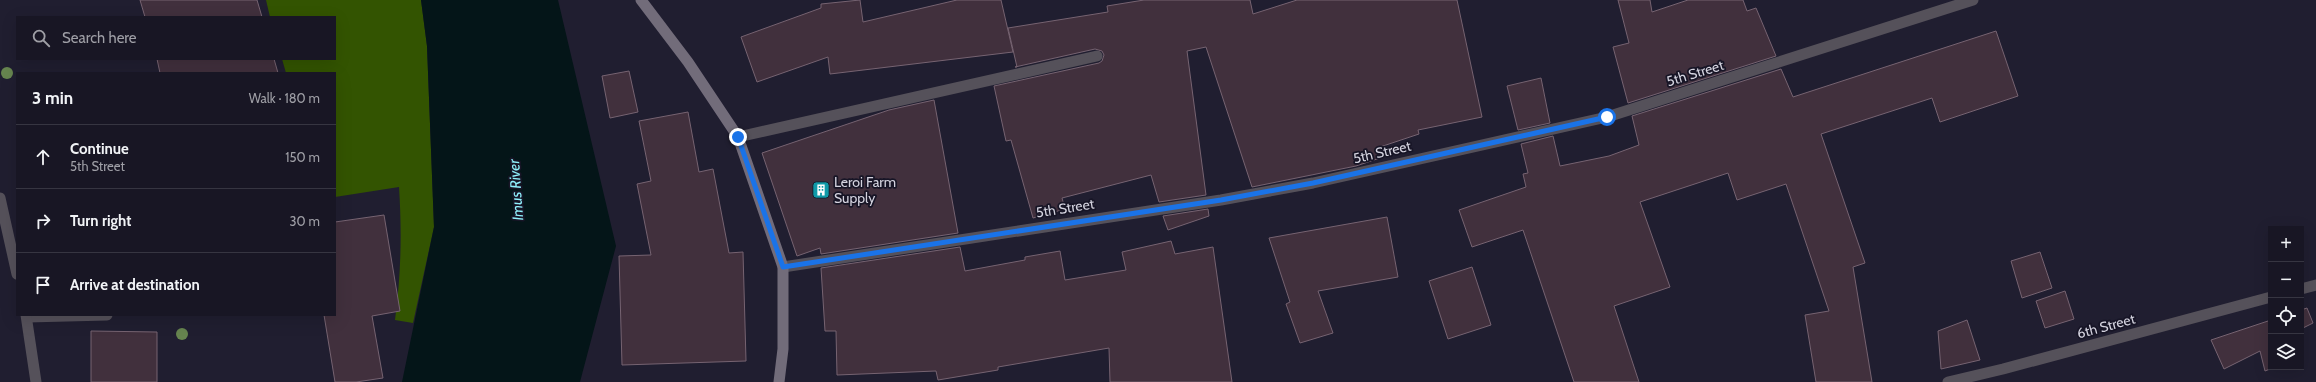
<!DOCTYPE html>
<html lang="en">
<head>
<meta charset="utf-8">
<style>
	:root { --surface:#181624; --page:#211f2c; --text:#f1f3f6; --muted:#9f9fa6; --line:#363541 }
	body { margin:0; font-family:Cabin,sans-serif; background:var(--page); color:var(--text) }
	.controls { position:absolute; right:12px; bottom:12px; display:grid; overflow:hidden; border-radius:0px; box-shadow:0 4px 16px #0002 }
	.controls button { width:36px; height:36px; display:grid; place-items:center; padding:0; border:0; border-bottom:1px solid var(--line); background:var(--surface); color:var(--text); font:20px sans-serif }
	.stop { position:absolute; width:12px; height:12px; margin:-9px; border:3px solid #1a73e8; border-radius:50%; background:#fff }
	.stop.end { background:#1a73e8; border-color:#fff; box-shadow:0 1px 4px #0008 }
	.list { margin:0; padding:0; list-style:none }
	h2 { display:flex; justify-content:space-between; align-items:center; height:52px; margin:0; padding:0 16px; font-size:17px }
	h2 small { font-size:13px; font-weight:400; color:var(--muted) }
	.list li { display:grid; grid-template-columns:26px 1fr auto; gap:12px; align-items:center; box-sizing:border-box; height:64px; padding:0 16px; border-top:1px solid var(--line) }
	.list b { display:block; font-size:15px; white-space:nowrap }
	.list p { margin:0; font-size:13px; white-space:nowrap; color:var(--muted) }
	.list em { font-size:13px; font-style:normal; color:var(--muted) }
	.icon { flex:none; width:22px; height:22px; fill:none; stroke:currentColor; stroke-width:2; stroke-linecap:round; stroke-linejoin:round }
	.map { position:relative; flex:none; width:2316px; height:382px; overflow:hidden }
	.search { position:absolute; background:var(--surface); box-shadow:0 4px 16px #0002; left:16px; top:16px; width:320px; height:44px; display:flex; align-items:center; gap:10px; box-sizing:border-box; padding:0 14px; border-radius:0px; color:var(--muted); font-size:15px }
	.panel { position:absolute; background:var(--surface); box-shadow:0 4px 16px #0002; left:16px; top:72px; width:320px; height:244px; border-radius:0px }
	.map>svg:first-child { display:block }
	.green { fill:#335401 }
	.water { fill:#041518 }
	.building { fill:#41303d; stroke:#766371 }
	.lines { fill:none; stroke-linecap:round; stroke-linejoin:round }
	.service { stroke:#55515a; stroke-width:11 }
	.minor { stroke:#55515a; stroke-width:11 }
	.tertiary { stroke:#55515a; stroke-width:11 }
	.secondary { stroke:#726c7a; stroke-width:11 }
	.tree { fill:#66844f }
	.route { stroke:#1a73e8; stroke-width:5 }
	.labels { text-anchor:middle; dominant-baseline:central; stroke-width:3.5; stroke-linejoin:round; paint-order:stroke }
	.street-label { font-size:14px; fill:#d4d3df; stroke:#171526 }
	.poi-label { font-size:14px; fill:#d4d3df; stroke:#171526; text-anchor:start }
	.water-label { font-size:15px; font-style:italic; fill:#8ff0fc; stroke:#171526 }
</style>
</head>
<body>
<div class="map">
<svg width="2316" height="382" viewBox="0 0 2316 382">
	<rect width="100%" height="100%" fill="#201e30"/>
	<!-- green -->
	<path class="green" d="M 266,0 L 421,0 L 427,46 L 434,227 L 413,323 L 395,320 C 401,275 402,233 399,187 L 335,197 L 335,73 L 286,73 L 282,59 L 335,59 L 335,17 L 270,17 Z"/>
	<!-- water -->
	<path class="water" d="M 421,0 L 558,0 L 616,246 L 580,382 L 402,382 L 434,227 L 427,46 Z"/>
	<!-- building -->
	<g class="building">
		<path d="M 140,0 L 257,0 L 262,17 L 145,17 Z"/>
		<path d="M 860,0 L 863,22 L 957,0 L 1001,0 L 1013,52 L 830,74 L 828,57 L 757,82 L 741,37 L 821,8 L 821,4 Z"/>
		<path d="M 1144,0 L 1250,0 L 1253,14 L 1297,0 L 1457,0 L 1482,117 L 1418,130 L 1419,134 L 1377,148 L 1380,158 L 1356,166 L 1252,187 L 1206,47 L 1187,51 L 1206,195 L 1159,202 L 1151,175 L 1062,198 L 1065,209 L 1033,218 L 1011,140 L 1006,141 L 994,86 L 1099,63 L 1102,61 L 1104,55 L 1102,51 L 1095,49 L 1015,67 L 1017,67 L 1008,28 L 1108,12 L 1107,6 Z"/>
		<path d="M 1618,0 L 1650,0 L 1652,12 L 1688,0 L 1743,0 L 1747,11 L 1756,8 L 1776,56 L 1628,103 L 1613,47 L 1629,43 Z"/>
		<path d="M 1996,31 L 2018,96 L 1940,122 L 1932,98 L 1821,134 L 1865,263 L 1853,267 L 1872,382 L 1816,382 L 1805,315 L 1829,311 L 1786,184 L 1737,200 L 1728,173 L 1640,202 L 1670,287 L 1614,306 L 1639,382 L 1574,382 L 1523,230 L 1472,247 L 1459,210 L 1526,187 L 1523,174 L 1528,173 L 1521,144 L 1553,136 L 1560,166 L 1609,156 L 1639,145 L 1632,116 L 1781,69 L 1793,97 Z"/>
		<path d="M 157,59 L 274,59 L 278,73 L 160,73 Z"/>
		<path d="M 629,71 L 638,112 L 610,118 L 602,76 Z"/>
		<path d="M 1541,78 L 1550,123 L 1518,130 L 1507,86 Z"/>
		<path d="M 934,100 L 958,233 L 821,254 L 820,248 L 797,256 L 762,153 L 889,110 Z"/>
		<path d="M 688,112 L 699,172 L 713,169 L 729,253 L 743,252 L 746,361 L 622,365 L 619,256 L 651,255 L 637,184 L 651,181 L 639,121 Z"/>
		<path d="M 1208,209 L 1209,216 L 1168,230 L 1163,216 Z"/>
		<path d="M 384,215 L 400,311 L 372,316 L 383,378 L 356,382 L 335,382 L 324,315 L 335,315 L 335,222 Z"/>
		<path d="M 1387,217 L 1398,277 L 1318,291 L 1333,333 L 1300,343 L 1286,304 L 1290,302 L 1269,238 Z"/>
		<path d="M 1171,241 L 1175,254 L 1213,247 L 1232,382 L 1110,382 L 1109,348 L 998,367 L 998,370 L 938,380 L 936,371 L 837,375 L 836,331 L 825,331 L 821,268 L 960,247 L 965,271 L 1025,260 L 1025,257 L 1060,251 L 1065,280 L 1126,270 L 1122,252 Z"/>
		<path d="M 2040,252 L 2052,288 L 2022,298 L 2011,261 Z"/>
		<path d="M 1472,267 L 1491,325 L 1448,339 L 1429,281 Z"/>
		<path d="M 2065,291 L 2074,319 L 2045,328 L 2036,301 Z"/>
		<path d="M 2307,308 L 2313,323 L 2301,329 L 2301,310 Z"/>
		<path d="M 1967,320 L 1980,360 L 1941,369 L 1938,331 Z"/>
		<path d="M 2271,320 L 2271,367 L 2275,367 L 2265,371 L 2260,351 L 2224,369 L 2211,340 Z"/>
		<path d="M 91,331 L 157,332 L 157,382 L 91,382 Z"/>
	</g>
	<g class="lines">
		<!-- service -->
		<path class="service" d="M 27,317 L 107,315"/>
		<!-- minor -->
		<g class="minor">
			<path d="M 738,137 L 1097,56"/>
			<path d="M 783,267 L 1221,200 L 1313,183 L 1607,117 L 1973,0"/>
			<path d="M 2301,289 L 2316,285"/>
			<path d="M 1948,382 L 2003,369 L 2271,297"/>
		</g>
		<!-- tertiary -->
		<g class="tertiary">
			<path d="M 0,198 L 17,274"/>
			<path d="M 26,315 L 36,382"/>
		</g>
		<!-- secondary -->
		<path class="secondary" d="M 641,0 L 688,62 L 738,137 L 783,267 L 783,349 L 779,382"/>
	</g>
	<!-- trees -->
	<g class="tree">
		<circle cx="7" cy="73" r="6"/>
		<circle cx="182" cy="334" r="6"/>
	</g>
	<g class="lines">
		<!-- route -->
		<path class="route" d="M 738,137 L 783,267 L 1221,200 L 1313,183 L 1607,117"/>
	</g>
	<!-- icons -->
	<defs>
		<symbol id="building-square" viewBox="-11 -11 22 22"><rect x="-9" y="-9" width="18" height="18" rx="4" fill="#0f9aa8" stroke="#171526"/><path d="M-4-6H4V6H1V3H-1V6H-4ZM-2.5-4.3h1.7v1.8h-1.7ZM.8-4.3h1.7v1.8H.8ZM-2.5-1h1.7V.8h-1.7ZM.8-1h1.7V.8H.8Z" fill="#fff"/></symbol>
	</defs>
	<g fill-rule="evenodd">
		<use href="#building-square" x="811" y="180" width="20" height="20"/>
	</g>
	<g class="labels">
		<!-- street labels -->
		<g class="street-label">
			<text transform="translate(1695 73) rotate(-17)">5th Street</text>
			<text transform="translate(1382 152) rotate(-13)">5th Street</text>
			<text transform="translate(1065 208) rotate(-9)">5th Street</text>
			<text transform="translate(2106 326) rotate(-15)">6th Street</text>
		</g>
		<!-- poi labels -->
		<g class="poi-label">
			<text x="834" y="182">Leroi Farm<tspan x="834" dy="16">Supply</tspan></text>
		</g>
		<!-- water labels -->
		<g class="water-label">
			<text transform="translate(516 190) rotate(-94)">Imus River</text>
		</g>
	</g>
</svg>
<div class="controls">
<button>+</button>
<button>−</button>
<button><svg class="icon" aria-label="locate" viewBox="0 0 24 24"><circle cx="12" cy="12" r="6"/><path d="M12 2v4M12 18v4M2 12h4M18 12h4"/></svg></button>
<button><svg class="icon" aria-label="layers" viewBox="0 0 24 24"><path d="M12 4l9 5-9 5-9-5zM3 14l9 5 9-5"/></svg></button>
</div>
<div class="stop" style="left:1607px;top:117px"></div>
<div class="stop end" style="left:738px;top:137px"></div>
<div class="search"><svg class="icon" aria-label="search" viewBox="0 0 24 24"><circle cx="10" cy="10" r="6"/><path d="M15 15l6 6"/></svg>Search here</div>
<section class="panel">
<h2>3 min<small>Walk · 180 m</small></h2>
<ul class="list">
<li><svg class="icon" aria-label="ahead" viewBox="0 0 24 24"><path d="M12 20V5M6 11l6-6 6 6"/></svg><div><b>Continue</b><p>5th Street</p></div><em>150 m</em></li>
<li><svg class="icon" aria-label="right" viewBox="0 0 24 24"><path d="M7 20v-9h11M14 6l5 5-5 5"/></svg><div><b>Turn right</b></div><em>30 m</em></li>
<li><svg class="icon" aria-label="arrive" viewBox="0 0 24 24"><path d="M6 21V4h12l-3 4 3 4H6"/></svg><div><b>Arrive at destination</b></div></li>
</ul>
</section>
</div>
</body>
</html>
